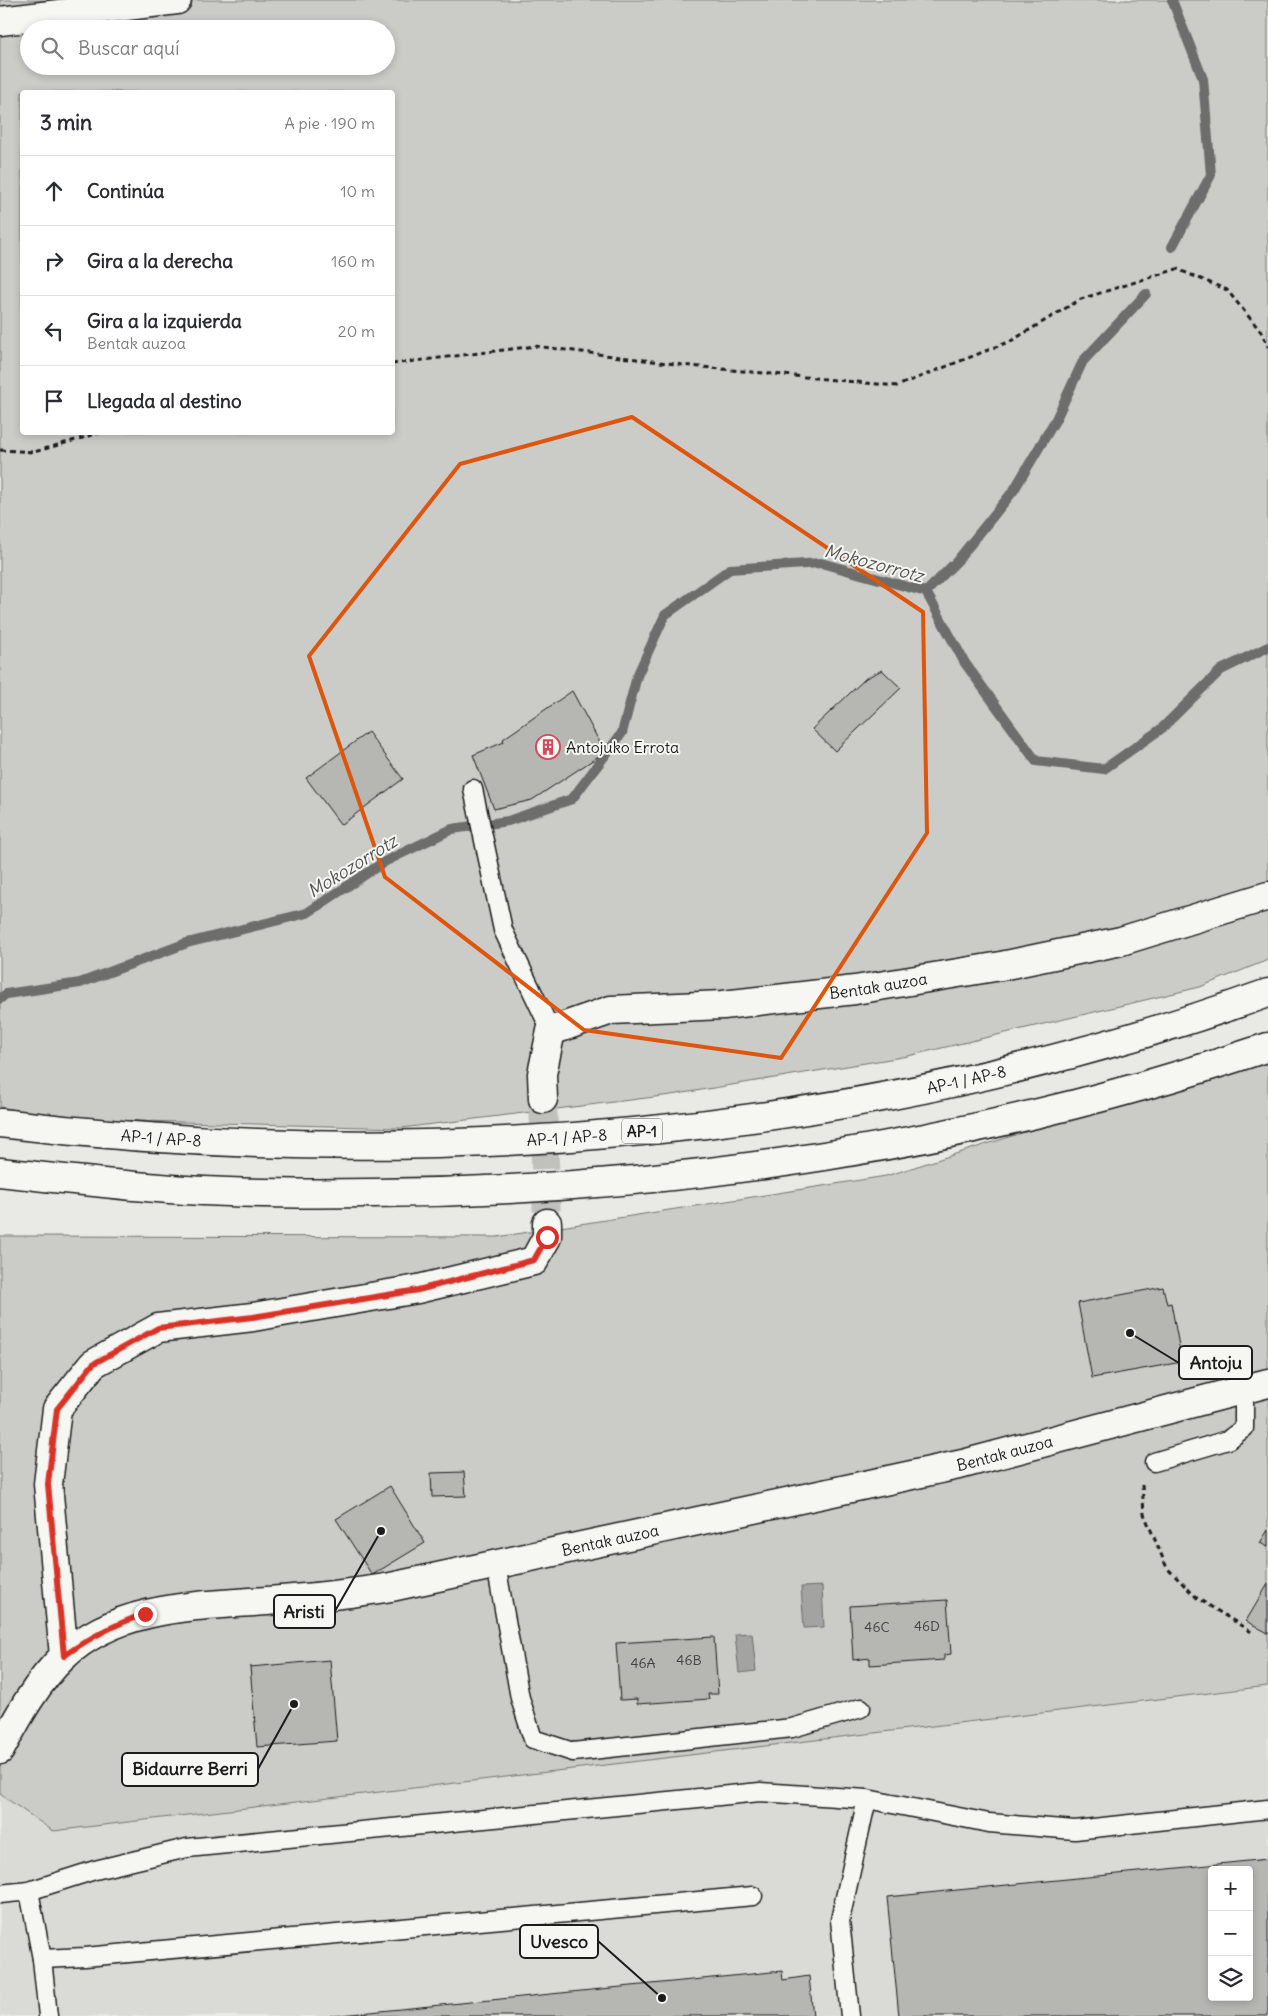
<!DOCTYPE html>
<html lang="es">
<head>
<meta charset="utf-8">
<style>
	:root { --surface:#fff; --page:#f2f2f3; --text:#2b2b33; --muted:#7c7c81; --line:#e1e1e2 }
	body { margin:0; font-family:Delius,sans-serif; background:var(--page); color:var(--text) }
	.controls { position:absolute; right:15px; bottom:15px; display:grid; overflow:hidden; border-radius:5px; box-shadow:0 2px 8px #0003 }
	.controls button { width:45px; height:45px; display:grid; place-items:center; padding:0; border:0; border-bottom:1px solid var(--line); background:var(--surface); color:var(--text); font:25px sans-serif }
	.stop { position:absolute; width:15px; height:15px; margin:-11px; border:4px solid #d93025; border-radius:50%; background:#fff }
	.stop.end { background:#d93025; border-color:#fff; box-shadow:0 1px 5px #0008 }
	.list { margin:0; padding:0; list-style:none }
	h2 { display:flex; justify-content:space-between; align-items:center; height:65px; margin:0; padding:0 20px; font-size:21px }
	h2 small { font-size:16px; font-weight:400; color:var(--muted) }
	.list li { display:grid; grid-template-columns:32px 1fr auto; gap:15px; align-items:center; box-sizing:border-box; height:70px; padding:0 20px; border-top:1px solid var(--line) }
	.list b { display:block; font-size:19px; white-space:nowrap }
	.list p { margin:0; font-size:16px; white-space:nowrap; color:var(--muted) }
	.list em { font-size:16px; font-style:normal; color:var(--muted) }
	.icon { flex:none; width:28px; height:28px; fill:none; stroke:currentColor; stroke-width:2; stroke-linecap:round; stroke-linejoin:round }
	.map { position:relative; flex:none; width:1268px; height:2016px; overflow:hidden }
	.search { position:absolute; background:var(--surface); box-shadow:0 2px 8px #0003; left:20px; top:20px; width:375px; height:55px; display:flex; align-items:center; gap:12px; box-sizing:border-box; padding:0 18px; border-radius:28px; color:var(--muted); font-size:19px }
	.panel { position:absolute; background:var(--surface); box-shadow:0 2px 8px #0003; left:20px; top:90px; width:375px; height:345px; border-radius:5px }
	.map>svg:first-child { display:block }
	.built { fill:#dadad6; fill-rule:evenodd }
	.green { fill:#cbcbc7; stroke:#747472; fill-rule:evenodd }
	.water { fill:#a3a3a1; stroke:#6d6d6c }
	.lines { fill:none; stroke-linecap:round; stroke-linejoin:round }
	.stream { stroke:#6d6d6c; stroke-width:10 }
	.building { fill:#b6b6b3; stroke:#1c1c1c; fill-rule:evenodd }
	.minor-tunnel { stroke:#c0c0bd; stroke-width:28; stroke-dasharray:28 14; stroke-linecap:butt }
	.service-casing { stroke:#1c1c1c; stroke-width:21 }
	.minor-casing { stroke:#1c1c1c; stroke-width:31 }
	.tertiary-casing { stroke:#1c1c1c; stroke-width:31 }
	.secondary-casing { stroke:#1c1c1c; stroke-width:31 }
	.motorway-casing { stroke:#1c1c1c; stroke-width:31 }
	.path { stroke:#1c1c1c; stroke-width:3; stroke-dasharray:5 4; stroke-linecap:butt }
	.service { stroke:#f6f6f2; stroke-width:18 }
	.minor { stroke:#f6f6f2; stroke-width:28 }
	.tertiary { stroke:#f6f6f2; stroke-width:28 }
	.secondary { stroke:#f6f6f2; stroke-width:28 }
	.motorway { stroke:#f6f6f2; stroke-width:28 }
	.route { stroke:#d93025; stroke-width:6 }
	.marked { fill:none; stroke:#de560d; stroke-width:4; stroke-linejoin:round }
	.labels { text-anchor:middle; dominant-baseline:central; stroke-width:4; stroke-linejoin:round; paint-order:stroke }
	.number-label { font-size:14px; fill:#424242 }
	.shield { fill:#f6f6f2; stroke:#5d5d5c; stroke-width:1 }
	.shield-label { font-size:15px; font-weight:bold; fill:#1c1c1c }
	.poi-label { font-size:16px; fill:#1c1c1c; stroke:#f6f6f2; text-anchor:start }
	.street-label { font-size:16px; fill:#1c1c1c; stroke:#f6f6f2 }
	.water-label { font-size:18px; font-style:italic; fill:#525251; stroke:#f6f6f2 }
	.leader { fill:none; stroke:#1c1c1c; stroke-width:2 }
	.callout-dot { fill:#1c1c1c; stroke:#f6f6f2; stroke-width:2 }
	.callout { fill:#f6f6f2; stroke:#1c1c1c; stroke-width:2 }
	.callout-label { font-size:18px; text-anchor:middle; font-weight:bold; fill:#1c1c1c }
</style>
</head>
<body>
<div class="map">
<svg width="1268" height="2016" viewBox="0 0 1268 2016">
	<rect width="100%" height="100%" fill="#e9e9e5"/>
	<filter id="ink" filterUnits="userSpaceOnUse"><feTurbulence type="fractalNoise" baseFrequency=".02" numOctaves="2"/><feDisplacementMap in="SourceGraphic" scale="10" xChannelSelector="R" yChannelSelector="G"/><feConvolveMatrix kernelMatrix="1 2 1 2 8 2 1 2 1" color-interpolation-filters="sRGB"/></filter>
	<g filter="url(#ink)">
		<!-- built -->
		<path class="built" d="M 1268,1686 L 1268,2016 L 0,2016 L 0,1794 L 53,1831 ZM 1212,1870 L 1249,1870 L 1249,1997 L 1212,1997 Z"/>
		<!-- green -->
		<g class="green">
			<path d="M 0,0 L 1268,0 L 1268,960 L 1200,987 L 908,1056 L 671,1095 L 401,1128 L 70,1119 L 0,1107 ZM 29,29 L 386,29 L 386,66 L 29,66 ZM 22,92 L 392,92 L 392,432 L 22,432 Z"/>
			<path d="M 1268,1055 L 1268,1686 L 53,1831 L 0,1794 L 0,1236 L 497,1237 L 886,1176 Z"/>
		</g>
		<!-- water -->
		<g class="water">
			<path d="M 822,1586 L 824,1627 L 804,1628 L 801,1587 Z"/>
			<path d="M 752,1633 L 756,1671 L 739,1673 L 735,1634 Z"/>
		</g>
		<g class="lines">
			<!-- stream -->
			<g class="stream">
				<path d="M 1172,0 L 1203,79 L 1211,175 L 1172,247"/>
				<path d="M 926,592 L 957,561 L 1014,490 L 1056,419 L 1083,361 L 1146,294"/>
				<path d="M 0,999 L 6,994 L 80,983 L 187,943 L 307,913 L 384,862 L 452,829 L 508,821 L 572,799 L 622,733 L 637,676 L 665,615 L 730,569 L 821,563 L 926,592 L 965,663 L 1036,761 L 1104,769 L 1161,729 L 1221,670 L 1268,647"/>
			</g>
		</g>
		<!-- building -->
		<g class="building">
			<path d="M 882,670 L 901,688 L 835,751 L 812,729 L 866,678 Z"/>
			<path d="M 572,691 L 605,752 L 532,800 L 494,809 L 473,755 L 504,742 L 503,739 Z"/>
			<path d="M 368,732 L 403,779 L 341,825 L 306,778 Z"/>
			<path d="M 1163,1287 L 1167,1304 L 1171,1303 L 1182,1362 L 1092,1378 L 1078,1303 Z"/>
			<path d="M 464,1472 L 466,1496 L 432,1497 L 431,1473 Z"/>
			<path d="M 390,1486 L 425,1543 L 372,1575 L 336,1519 Z"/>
			<path d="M 1268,1530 L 1268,1547 L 1260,1543 Z"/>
			<path d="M 1268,1584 L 1268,1633 L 1246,1621 Z"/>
			<path d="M 947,1600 L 951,1654 L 944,1655 L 944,1660 L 870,1665 L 870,1658 L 853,1660 L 850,1606 Z"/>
			<path d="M 714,1637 L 718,1694 L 708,1694 L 709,1699 L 637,1704 L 637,1699 L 620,1700 L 616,1643 Z"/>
			<path d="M 330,1660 L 337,1741 L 257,1747 L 250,1667 Z"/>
			<path d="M 1268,1859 L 1268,2016 L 899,2016 L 887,1897 ZM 1212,1870 L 1249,1870 L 1249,1997 L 1212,1997 Z"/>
			<path d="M 782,1971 L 783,1980 L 809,1976 L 813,2016 L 330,2016 Z"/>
		</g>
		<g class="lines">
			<!-- minor-tunnel -->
			<path class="minor-tunnel" d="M 543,1099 L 547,1223"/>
			<defs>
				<g id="service">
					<path d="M 473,789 L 503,930 L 551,1031"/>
					<path d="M 1154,1462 L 1228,1440 L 1244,1428 L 1244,1389"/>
					<path d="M 496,1565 L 520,1698 L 533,1739 L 573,1752 L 792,1728 L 861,1708"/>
					<path d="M 29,1891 L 42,1959 L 48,2016"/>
					<path d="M 0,1894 L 29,1891 L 95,1870 L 187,1848 L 760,1792 L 867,1799 L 989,1823 L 1075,1830 L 1268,1809"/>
					<path d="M 42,1959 L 85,1957 L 753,1896"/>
					<path d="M 850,2016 L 840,1920 L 867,1799"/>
				</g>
				<g id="minor">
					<path id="s1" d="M 543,1099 L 542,1074 L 551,1031 L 611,1010 L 723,1005 L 855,990 L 1001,966 L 1121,941 L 1268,896"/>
					<path d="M 64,1656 L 48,1484 L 57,1409 L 93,1364 L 158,1328 L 253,1317 L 418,1289 L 534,1261 L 547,1237 L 547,1223"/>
				</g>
				<path id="tertiary" d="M 0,21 L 177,0"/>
				<g id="secondary">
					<path id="s2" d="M 0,1750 C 18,1717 36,1683 63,1657 C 117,1605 198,1606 267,1601 C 309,1598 350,1594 391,1587 L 963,1464 L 1268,1383"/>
				</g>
				<g id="motorway">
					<path id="s3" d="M 0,1123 C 423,1174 865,1137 1268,993"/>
					<path d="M 0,1172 C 62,1179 124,1186 186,1190 C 249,1194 311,1194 373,1193 C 675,1191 982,1144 1268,1047"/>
				</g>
			</defs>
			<!-- service casing -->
			<use href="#service" class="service-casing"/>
			<!-- minor casing -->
			<use href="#minor" class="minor-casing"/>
			<!-- tertiary casing -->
			<use href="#tertiary" class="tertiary-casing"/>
			<!-- secondary casing -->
			<use href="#secondary" class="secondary-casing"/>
			<!-- motorway casing -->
			<use href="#motorway" class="motorway-casing"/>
			<!-- path -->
			<g class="path">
				<path d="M 392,364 L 535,346 L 691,366 L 897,386 L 1011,341 L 1081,299 L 1177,269 L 1227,290 L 1262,333 L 1268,347"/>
				<path d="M 0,450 L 34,452 L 103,432"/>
				<path d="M 1142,1485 L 1144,1514 L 1167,1568 L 1197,1598 L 1253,1633"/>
			</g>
			<!-- service -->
			<use href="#service" class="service"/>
			<!-- minor -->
			<use href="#minor" class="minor"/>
			<!-- tertiary -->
			<use href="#tertiary" class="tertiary"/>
			<!-- secondary -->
			<use href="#secondary" class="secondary"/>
			<!-- motorway -->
			<use href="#motorway" class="motorway"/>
		</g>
	</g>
	<g class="lines" filter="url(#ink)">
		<!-- route -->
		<path class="route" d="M 145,1614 C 115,1624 90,1637 64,1656 L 48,1484 L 57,1409 L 93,1364 L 158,1328 L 253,1317 L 418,1290 L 534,1260 L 547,1237"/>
	</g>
	<!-- marked area -->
	<path class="marked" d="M 632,417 L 923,612 L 927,833 L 781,1058 L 584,1030 L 385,877 L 309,656 L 460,464 Z"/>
	<!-- icons -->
	<defs>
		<symbol id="building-ring" viewBox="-11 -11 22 22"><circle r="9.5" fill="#f6f6f2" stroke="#d1495b" stroke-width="1.5"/><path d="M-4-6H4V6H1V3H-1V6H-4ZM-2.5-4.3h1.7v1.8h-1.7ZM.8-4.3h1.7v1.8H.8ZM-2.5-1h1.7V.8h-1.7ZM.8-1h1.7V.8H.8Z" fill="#d1495b"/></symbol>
	</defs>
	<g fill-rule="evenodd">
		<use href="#building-ring" x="534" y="733" width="28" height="28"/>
	</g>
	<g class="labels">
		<!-- number labels -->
		<g class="number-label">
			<text x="927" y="1626">46D</text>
			<text x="877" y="1627">46C</text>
			<text x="689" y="1660">46B</text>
			<text x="643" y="1663">46A</text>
		</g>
		<!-- shield labels -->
		<rect class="shield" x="622" y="1118.5" width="40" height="25" rx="4"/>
		<g class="shield-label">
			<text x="642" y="1131">AP-1</text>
		</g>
		<!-- poi labels -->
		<g class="poi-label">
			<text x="566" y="747">Antojuko Errota</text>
		</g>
		<!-- street labels -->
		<g class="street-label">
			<text stroke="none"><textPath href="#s1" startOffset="401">Bentak auzoa</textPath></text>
			<text stroke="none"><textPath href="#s3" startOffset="972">AP-1 / AP-8</textPath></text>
			<text stroke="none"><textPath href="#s3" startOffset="568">AP-1 / AP-8</textPath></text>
			<text stroke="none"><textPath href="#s3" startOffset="162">AP-1 / AP-8</textPath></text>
			<text stroke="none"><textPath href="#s2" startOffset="1082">Bentak auzoa</textPath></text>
			<text stroke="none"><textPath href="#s2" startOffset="678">Bentak auzoa</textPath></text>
		</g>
		<!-- water labels -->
		<g class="water-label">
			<text transform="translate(874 563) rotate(15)">Mokozorrotz</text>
			<text transform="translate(352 866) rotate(-32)">Mokozorrotz</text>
		</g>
	</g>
	<!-- callouts -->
	<path class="leader" d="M1130 1333L1179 1363M381 1531L335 1611M294 1704L258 1769M662 1998L598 1941"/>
	<g class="callout-dot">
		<circle cx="1130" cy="1333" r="5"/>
		<circle cx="381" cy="1531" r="5"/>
		<circle cx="294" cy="1704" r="5"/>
		<circle cx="662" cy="1998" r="5"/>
	</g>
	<g class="callout">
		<rect x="1179" y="1346" width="73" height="33" rx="5"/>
		<rect x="274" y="1595" width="61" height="33" rx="5"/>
		<rect x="122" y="1753" width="136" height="33" rx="5"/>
		<rect x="520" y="1925" width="78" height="33" rx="5"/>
	</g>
	<g class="callout-label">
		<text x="1216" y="1369">Antoju</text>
		<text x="304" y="1618">Aristi</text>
		<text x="190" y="1775">Bidaurre Berri</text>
		<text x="559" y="1948">Uvesco</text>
	</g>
</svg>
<div class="controls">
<button>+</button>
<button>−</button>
<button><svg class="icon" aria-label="layers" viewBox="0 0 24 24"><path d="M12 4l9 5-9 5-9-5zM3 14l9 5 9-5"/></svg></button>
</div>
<div class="stop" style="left:547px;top:1237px"></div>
<div class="stop end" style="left:145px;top:1614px"></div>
<div class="search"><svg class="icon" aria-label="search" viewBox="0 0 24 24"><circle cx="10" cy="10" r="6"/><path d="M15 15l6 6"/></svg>Buscar aquí</div>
<section class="panel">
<h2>3 min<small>A pie · 190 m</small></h2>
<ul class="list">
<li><svg class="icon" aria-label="ahead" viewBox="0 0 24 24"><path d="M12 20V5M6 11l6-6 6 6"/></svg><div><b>Continúa</b></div><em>10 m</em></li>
<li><svg class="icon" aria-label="right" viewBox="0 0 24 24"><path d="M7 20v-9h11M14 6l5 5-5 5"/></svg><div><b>Gira a la derecha</b></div><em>160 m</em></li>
<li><svg class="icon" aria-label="left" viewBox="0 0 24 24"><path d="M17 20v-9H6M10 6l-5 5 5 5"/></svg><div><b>Gira a la izquierda</b><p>Bentak auzoa</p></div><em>20 m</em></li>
<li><svg class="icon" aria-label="arrive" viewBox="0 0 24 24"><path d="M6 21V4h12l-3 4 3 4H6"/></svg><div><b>Llegada al destino</b></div></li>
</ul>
</section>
</div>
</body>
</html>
